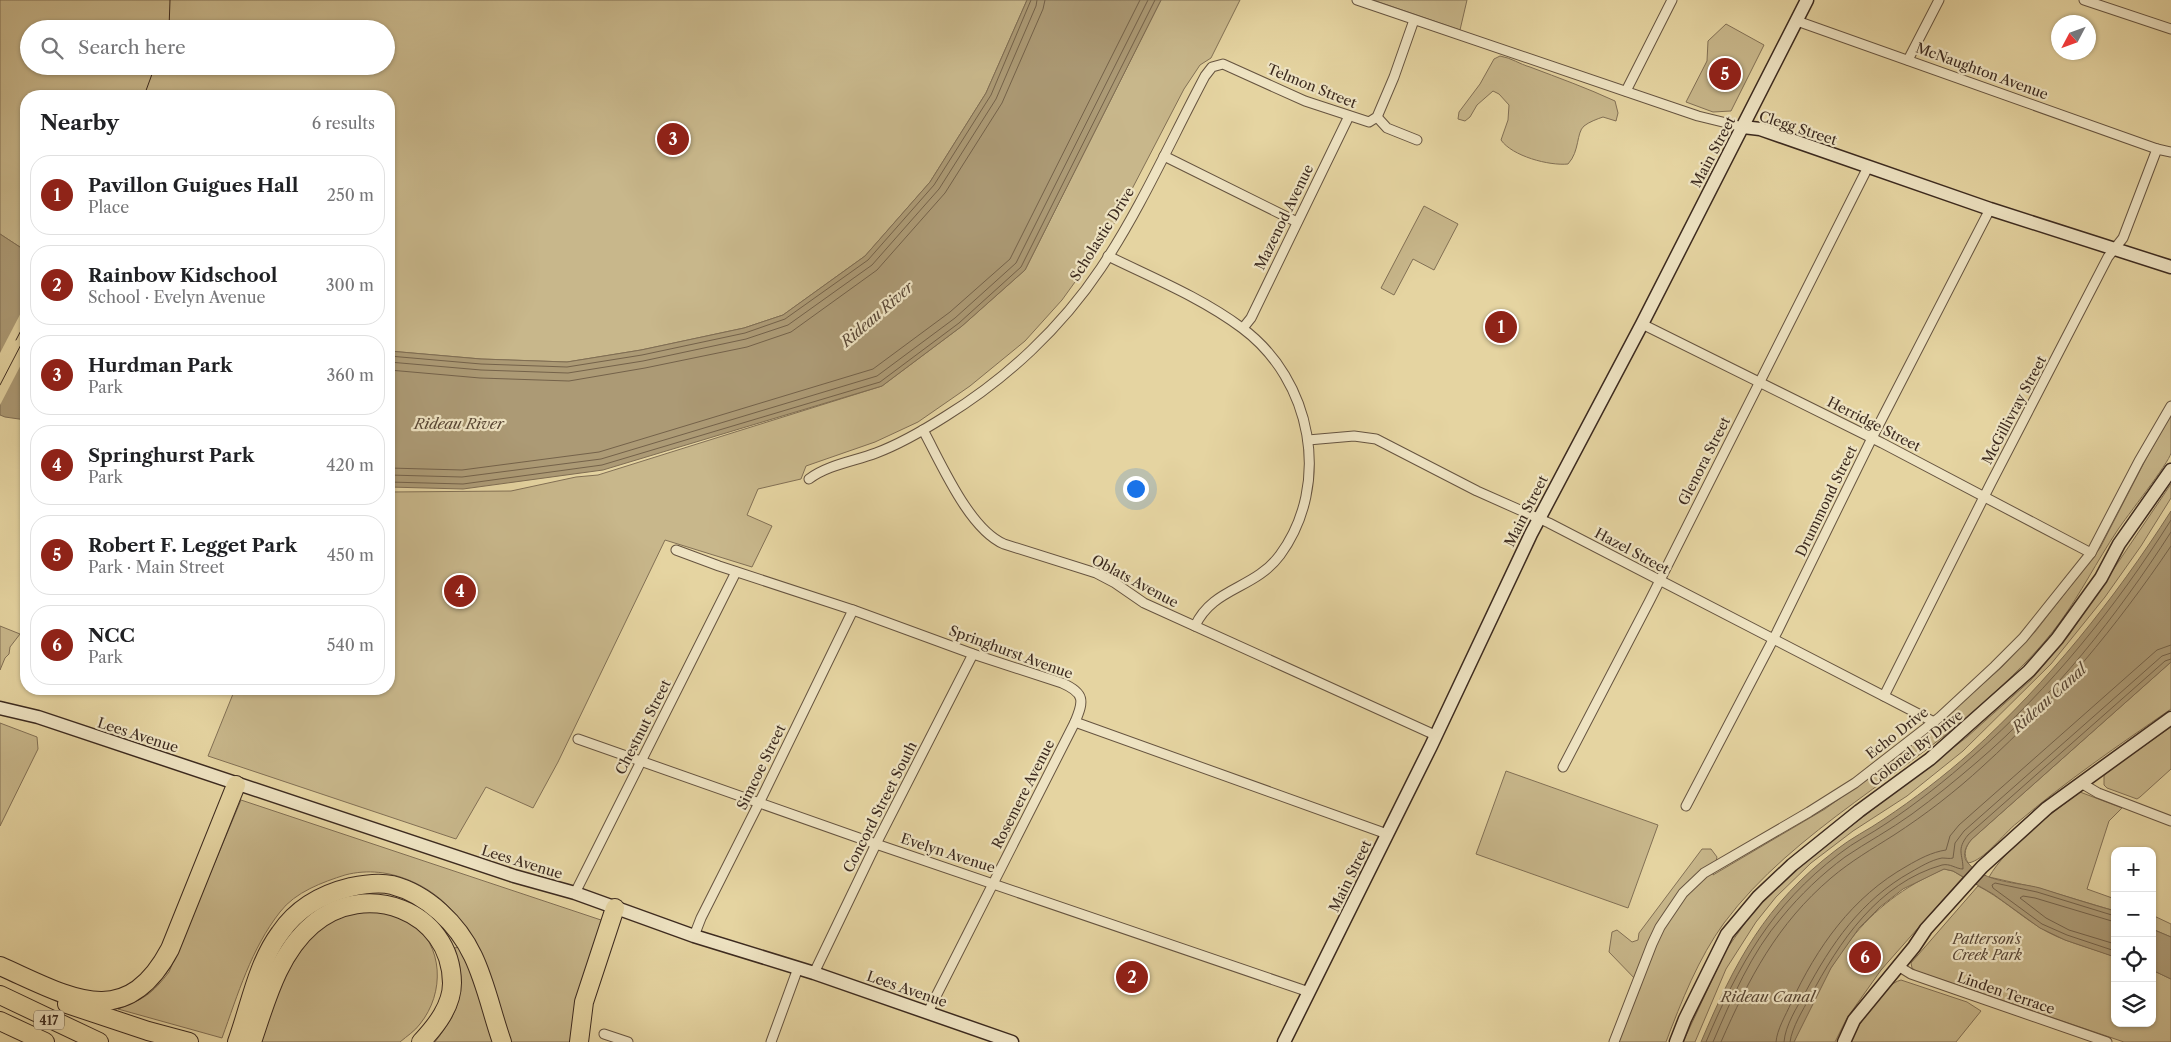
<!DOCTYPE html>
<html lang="en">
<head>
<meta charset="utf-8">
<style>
	:root { --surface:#fff; --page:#f6f6f6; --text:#202124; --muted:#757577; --line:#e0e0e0; --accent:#8f2418 }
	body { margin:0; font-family:"Libre Caslon Text",serif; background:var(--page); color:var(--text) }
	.controls { position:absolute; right:15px; bottom:15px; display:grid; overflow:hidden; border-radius:10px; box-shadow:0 1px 4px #0004 }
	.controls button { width:45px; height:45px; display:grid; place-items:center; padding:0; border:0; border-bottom:1px solid var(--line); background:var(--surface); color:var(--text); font:25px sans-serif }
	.compass { position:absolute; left:2051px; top:15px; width:45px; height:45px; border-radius:50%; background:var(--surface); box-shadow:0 1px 4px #0004; rotate:229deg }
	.you { position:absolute; left:1135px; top:488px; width:18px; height:18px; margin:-12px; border:4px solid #fff; border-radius:50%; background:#1a73e8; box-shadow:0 0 0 8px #1a73e833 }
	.badge { display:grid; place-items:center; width:32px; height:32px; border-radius:50%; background:var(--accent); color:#fff; font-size:16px; font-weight:700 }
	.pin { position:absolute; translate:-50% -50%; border:2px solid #fff; box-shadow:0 1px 5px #0006 }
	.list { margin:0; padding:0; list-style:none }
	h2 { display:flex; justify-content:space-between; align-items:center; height:65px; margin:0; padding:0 20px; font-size:21px }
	h2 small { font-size:16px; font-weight:400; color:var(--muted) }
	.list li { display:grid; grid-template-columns:32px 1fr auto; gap:15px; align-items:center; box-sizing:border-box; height:80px; margin:0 10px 10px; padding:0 10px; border:1px solid var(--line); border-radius:20px }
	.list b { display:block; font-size:19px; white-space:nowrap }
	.list p { margin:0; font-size:16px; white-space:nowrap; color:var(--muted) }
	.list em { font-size:16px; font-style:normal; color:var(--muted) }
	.icon { flex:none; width:28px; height:28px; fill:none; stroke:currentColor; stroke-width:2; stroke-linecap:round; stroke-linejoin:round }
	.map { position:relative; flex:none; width:2171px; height:1042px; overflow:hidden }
	.search { position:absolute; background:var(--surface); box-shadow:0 1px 4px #0004; left:20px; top:20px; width:375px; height:55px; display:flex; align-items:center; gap:12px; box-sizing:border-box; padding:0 18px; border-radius:28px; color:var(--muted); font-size:19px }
	.panel { position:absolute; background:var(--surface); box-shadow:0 1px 4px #0004; left:20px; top:90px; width:375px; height:605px; border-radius:20px }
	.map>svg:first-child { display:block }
	.green { fill:#c8b78b; stroke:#827055; fill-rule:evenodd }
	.water { fill:#ac9a75; stroke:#7f6d53 }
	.pier { fill:#e5d4a1 }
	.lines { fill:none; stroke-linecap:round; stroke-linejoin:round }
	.shore { stroke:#74624a; stroke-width:1 }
	.street-casing { stroke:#665440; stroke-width:11 }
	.secondary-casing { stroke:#3c2a1f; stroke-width:15 }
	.highway-casing { stroke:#3c2a1f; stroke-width:20 }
	.street { stroke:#eee3c2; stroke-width:9 }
	.secondary { stroke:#eee3c2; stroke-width:12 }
	.highway { stroke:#e5d4a1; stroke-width:18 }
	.tram { stroke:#3c2a1f; stroke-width:1 }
	.labels { text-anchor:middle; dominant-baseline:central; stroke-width:4.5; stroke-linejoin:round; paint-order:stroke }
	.shield { fill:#eee3c2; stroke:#716250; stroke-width:1 }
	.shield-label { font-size:12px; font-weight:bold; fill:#3c2a1f }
	.street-label { font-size:14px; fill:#3c2a1f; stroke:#eee3c2 }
	.park-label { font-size:14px; font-style:italic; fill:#584635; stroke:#eee3c2 }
	.water-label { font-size:15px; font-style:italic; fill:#584634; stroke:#eee3c2 }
</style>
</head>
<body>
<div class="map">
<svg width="2171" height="1042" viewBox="0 0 2171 1042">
	<rect width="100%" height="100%" fill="#e5d4a1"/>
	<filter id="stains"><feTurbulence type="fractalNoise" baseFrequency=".004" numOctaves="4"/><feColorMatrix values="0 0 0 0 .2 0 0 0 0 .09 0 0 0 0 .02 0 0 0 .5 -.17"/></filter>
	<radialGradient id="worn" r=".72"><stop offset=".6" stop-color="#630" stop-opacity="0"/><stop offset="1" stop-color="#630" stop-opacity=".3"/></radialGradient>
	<!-- green -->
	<g class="green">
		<path d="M 0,0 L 1027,0 L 986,93 L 930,182 L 865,256 L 783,315 L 744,328 L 641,350 L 567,362 L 481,359 L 389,351 L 389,96 L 26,96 L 26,251 L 0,234 ZM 29,29 L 386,29 L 386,66 L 29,66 Z"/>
		<path d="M 1161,0 L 1240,0 L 1211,58 L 1200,65 L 1184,89 L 1106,239 L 1062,300 L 1025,341 L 970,386 L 918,422 L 875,442 L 806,466 L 801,479 L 758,489 L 747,515 L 772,526 L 752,567 L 665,540 L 558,762 L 533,808 L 486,787 L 456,839 L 208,756 L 235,689 L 389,689 L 389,492 L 511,491 L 576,477 L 598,475 L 882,386 L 962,326 L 1025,270 Z"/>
		<path d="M 1373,0 L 1467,0 L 1460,30 Z"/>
		<path d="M 1726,24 L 1764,45 L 1731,111 L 1713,112 L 1686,102 L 1707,61 L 1708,41 Z"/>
		<path d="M 1500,56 C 1512,58 1519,64 1530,67 C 1559,78 1587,88 1615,101 L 1618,113 L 1616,121 L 1603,117 C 1597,119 1589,122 1584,126 C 1576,133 1580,151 1568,164 C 1549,166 1512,156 1501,140 L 1508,120 L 1509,105 L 1499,94 L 1493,91 L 1477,105 L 1470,117 L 1465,121 L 1458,119 L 1459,112 L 1480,84 L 1494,59 Z"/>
		<path d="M 1424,206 L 1458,224 L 1434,270 L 1413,259 L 1394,295 L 1381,288 Z"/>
		<path d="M 2171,415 C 2171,427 2171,441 2171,453 C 2169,463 2126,517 2117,531 C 2097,561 2081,593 2060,622 C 2041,648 2018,671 1995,692 C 1911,773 1794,829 1724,923 C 1699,957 1681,1002 1666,1042 L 1617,1042 L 1640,988 L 1639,983 L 1609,952 L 1612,932 L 1617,930 L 1632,942 L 1638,940 L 1639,933 L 1702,849 L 1711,849 L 1717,857 L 1713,875 L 1825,809 L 1892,761 L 1938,724 L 2002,667 L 2035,632 L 2100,548 L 2147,457 Z"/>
		<path d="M 2171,484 L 2171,498 L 2141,546 L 2105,597 L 2051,664 L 1963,751 L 1907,796 L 1853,831 L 1811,863 L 1776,897 L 1756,922 L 1726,969 L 1695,1042 L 1683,1042 L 1726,950 L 1750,916 L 1779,884 L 1807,860 L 1967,737 L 2031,680 L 2069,635 Z"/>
		<path d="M 0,626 L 20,634 L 10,647 L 9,654 L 5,658 L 0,670 Z"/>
		<path d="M 2171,662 L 2171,709 C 2119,745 2066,781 2017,823 C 2004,833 1984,861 1968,863 C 1963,854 1965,847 1972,839 Z"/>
		<path d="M 0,723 L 37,737 L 38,749 L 0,826 Z"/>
		<path d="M 2171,727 L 2171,769 L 2140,797 L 2137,799 L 2107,788 L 2104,785 L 2104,774 Z"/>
		<path d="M 1506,771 L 1658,825 L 1628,908 L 1476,854 Z"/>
		<path d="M 2080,792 L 2122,808 L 2109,821 L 2087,889 L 2115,899 L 2115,911 L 2038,888 L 1989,877 C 2006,847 2052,813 2080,792 Z"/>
		<path d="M 241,800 L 604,921 L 573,1042 L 510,1042 C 491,981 476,909 411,881 C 390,872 368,869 345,875 C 323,882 295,892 280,912 C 251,949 238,994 222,1038 L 118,1009 C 145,998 151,995 169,972 Z"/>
		<path d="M 1944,869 L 1953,871 L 1963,877 L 1881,970 L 1847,1018 L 1835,1042 L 1794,1042 C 1828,963 1862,904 1944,869 Z"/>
		<path d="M 1978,886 C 2000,897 2018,914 2039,927 C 2062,942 2090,947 2115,957 L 2115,1023 L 2152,1023 L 2152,970 L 2171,979 L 2171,1042 L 2124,1042 L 1916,971 L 1912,968 L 1911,963 Z"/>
		<path d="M 378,908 C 388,912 402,915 410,921 C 444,945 445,993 420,1024 C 415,1031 407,1036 400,1042 L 259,1042 C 276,995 299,925 355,911 C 363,909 371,909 378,908 Z"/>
		<path d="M 2152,915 L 2171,924 L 2171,937 L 2152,929 Z"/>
		<path d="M 460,947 L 469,965 L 494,1042 L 435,1042 C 463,1005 464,993 454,948 Z"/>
		<path d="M 1901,980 L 1967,1002 L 1981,1011 L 1956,1042 L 1851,1042 C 1859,1023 1881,985 1901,980 Z"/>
	</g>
	<!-- water -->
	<g class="water">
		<path d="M 1027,0 L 1161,0 L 1025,270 L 962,326 L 882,386 L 603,470 L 463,489 L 389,487 L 389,351 L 481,359 L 567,362 L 641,350 L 744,328 L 783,315 L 865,256 L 930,182 L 986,93 Z"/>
		<path d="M 0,234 L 26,251 L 26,420 L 5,417 L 0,415 Z"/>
		<path d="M 2171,511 L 2171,662 L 1972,839 C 1966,845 1961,856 1968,863 C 1985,883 2017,882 2040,888 C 2065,896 2090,904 2115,911 L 2115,957 L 2065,940 L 2040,928 L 1993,894 L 1953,871 L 1944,869 L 1903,889 L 1880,907 L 1859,928 L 1831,968 L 1794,1042 L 1701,1042 C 1735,962 1765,904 1836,850 C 1851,838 1868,830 1884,819 C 1914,799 1944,776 1971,752 C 2049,681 2114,600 2171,511 Z"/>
		<path d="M 2152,929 L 2171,937 L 2171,979 L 2152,970 Z"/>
	</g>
	<!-- pier -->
	<path class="pier" d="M 26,303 L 26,355 L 0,405 L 0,353 Z"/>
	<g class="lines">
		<!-- shore -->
		<g class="shore">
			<path d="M 389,356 L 481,364 L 567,367 L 642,355 L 745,333 L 785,319 L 868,260 L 934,185 L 991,95 L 1031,0"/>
			<path d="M 389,362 L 481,370 L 568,373 L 643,361 L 746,339 L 788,325 L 872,265 L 939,189 L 996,99 L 1036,6 L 1037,0"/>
			<path d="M 389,370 L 480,378 L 569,381 L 645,368 L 747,347 L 791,332 L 877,270 L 945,193 L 1002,103 L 1043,9 L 1045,0"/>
			<path d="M 389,468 L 462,470 L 599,452 L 873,369 L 950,312 L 1010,259 L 1140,0"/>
			<path d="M 389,475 L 462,477 L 601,459 L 877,376 L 955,318 L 1016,263 L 1148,0"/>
			<path d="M 389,482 L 463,484 L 602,465 L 880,382 L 959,323 L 1021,267 L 1155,0"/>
			<path d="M 2115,916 L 2037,892 L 1995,883 L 1992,885 L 1993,888 L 2042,924 L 2067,935 L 2115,951"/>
			<path d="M 2115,922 L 2035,898 L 2023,896 L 2020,898 L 2046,918 L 2069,930 L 2115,944"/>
			<path d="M 1706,1042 C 1739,964 1771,906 1839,854 C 1854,842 1871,834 1887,823 C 1917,803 1946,780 1973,756 C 2051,688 2116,607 2171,520"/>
			<path d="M 1713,1042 C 1732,998 1751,953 1782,917 C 1800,895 1822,874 1845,857 C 1867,842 1890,830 1912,814 C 1934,798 1956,780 1977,762 C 2053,697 2117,616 2171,532"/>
			<path d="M 1721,1042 C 1749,978 1777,924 1831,878 C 1851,861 1872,849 1894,835 C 1925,815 1956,791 1983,766 C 2055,701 2117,626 2171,546"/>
			<path d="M 1776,1042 C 1777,1029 1786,1015 1791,1003 C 1817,947 1852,897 1907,866 C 1919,859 1932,852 1946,850 L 1950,836 L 1959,825 L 2157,650 L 2171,645"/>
			<path d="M 1784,1042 C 1785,1026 1797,1007 1805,993 C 1831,944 1861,900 1911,872 C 1920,867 1931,860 1942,858 C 1946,858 1950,859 1953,858 L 1955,843 L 1964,831 L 2162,656 L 2171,653"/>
			<path d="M 1790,1042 C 1792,1027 1803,1010 1810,997 C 1839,942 1878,883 1942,865 C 1950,863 1956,869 1963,869 C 1963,854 1956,850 1968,835 L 2165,661 L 2171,659"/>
		</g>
		<defs>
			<g id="street">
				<path d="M 1357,0 L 1698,116 L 1743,127"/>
				<path d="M 2084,0 L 2171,29"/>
				<path d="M 1797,21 L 2157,149"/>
				<path d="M 1908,60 L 1939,0"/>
				<path d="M 1626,91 L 1672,0"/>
				<path d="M 1377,117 L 1387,128 L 1417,140"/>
				<path d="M 1164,156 L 1297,222"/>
				<path d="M 1108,256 C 1153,278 1202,298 1242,328 C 1312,380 1332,484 1280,555 C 1254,590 1213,587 1195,626"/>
				<path d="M 1642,324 L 1882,443 L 2091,553"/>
				<path d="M 1243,328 L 1251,318 L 1349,116"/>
				<path d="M 923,430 C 941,463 969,529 1004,544 L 1096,573 L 1115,583 L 1144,603 L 1435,735"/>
				<path d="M 1308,440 L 1354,436 L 1376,439 L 1477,491 L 1549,523 L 1934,722"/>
				<path d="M 809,479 C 827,465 855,461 876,453 C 900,444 924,430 946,416 C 1006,379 1061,328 1101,268 C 1141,208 1171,140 1205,76 L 1212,67 L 1223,64 L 1305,101 L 1369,122 L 1377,117 L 1394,77 L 1414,20"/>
				<path d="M 676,550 L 719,566 L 853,610 L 973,654 L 1062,683 C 1085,693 1084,701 1075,722 L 928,1012"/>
				<path d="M 1884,696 L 1991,483 L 2108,257 L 2123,238 L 2157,149 L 2171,152"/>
				<path d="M 1075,722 L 1387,834"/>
				<path d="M 578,739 L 876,844 L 1309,992"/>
				<path d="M 1563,767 L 1649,602 L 1868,167"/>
				<path d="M 2081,783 L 2098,793 L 2171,821"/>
				<path d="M 1686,806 L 1777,632 L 1872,438 L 1990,209"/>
				<path d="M 575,893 L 736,572"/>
				<path d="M 694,936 L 701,918 L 763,795 L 853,610"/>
				<path d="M 1898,966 L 1911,974 L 2107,1042"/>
				<path d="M 814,973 L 876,844 L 973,654"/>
				<path d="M 604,1034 L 628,1042"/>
				<path d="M 771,1042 L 798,968"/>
				<path d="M 1614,1042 L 1652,944 L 1660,927 L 1683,893 L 1704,873 L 1809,812 L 1855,783 L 1940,717 L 1995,666 L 2023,638 L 2091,553 L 2139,461 L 2171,406"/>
			</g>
			<g id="secondary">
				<path d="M 1743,127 L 1760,129 L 1990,209 L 2171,267"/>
				<path d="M 0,708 L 38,717 L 514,876 L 575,893 L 694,936 L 814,973 L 1012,1042"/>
				<path d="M 1284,1042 L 1431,746 L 1531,534 L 1642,324 L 1807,0"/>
				<path d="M 1676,1042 L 1685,1019 L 1727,934 L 1758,897 L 1792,865 L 1859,811 L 1930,759 L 2029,671 L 2057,639 L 2101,578 L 2119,544 L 2171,470"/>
				<path d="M 1844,1042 L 1854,1020 L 1914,947 L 1926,929 L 1982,867 L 2047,808 L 2171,718"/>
			</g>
			<g id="highway">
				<path d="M 0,966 C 68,996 125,1034 170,949 L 236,785"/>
				<path d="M 0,995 L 99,1042"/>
				<path d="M 67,1004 L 148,1031 L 189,1042"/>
				<path d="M 0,1021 L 45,1042"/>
				<path d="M 237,1042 C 250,1006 257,964 280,933 C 297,908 322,894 351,887 C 365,884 379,882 392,885 C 427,894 458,924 473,956 C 486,983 492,1014 502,1042"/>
				<path d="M 252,1042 C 266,1001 278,954 312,925 C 365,879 451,910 452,983 C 452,1006 436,1026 421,1042"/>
				<path d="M 579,1042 L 584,1002 L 615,908"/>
			</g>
		</defs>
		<!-- street casing -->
		<use href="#street" class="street-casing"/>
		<!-- secondary casing -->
		<use href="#secondary" class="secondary-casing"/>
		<!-- highway casing -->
		<use href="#highway" class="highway-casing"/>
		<!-- street -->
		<use href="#street" class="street"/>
		<!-- secondary -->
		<use href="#secondary" class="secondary"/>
		<!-- highway -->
		<use href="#highway" class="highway"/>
		<!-- tram -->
		<g class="tram">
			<path d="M 169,29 L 170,0"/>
			<path d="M 144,96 L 155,66"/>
			<path d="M 16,340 L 26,321"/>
			<path d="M 0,385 L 26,335"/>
		</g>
	</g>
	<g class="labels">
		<!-- shield labels -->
		<rect class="shield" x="34" y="1010.5" width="30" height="19" rx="4"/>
		<g class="shield-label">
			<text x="49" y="1020">417</text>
		</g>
		<!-- street labels -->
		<g class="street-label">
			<text transform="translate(1982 71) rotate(20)">McNaughton Avenue</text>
			<text transform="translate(1312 86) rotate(22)">Telmon Street</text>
			<text transform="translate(1798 128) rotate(18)">Clegg Street</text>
			<text transform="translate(1713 152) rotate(-62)">Main Street</text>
			<text transform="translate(1284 217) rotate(-64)">Mazenod Avenue</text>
			<text transform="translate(1102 234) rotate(-58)">Scholastic Drive</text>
			<text transform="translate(2014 410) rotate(-62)">McGillivray Street</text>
			<text transform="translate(1874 424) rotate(27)">Herridge Street</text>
			<text transform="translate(1704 461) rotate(-63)">Glenora Street</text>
			<text transform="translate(1826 501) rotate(-64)">Drummond Street</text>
			<text transform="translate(1526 511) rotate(-63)">Main Street</text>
			<text transform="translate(1632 551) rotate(28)">Hazel Street</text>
			<text transform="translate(1135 581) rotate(28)">Oblats Avenue</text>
			<text transform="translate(1011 652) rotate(20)">Springhurst Avenue</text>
			<text transform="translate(643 727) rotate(-63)">Chestnut Street</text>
			<text transform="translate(1897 733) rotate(-38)">Echo Drive</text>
			<text transform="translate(138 735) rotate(18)">Lees Avenue</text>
			<text transform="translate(1916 748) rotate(-38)">Colonel By Drive</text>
			<text transform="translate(761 767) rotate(-64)">Simcoe Street</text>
			<text transform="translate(1023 794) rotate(-63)">Rosemere Avenue</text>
			<text transform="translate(880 807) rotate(-63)">Concord Street South</text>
			<text transform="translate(948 853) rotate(18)">Evelyn Avenue</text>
			<text transform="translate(522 862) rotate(17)">Lees Avenue</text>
			<text transform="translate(1350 876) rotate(-64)">Main Street</text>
			<text transform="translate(907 989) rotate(19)">Lees Avenue</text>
			<text transform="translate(2006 993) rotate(19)">Linden Terrace</text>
		</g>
		<!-- park labels -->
		<g class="park-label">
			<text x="1987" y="939">Patterson's<tspan x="1987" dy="16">Creek Park</tspan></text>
		</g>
		<!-- water labels -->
		<g class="water-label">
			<text transform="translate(877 314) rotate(-41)">Rideau River</text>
			<text x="459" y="423">Rideau River</text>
			<text transform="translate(2049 698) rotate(-42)">Rideau Canal</text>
			<text x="1768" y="996">Rideau Canal</text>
		</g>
	</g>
	<rect width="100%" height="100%" filter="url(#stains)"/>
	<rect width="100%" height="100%" fill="url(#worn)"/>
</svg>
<div class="controls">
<button>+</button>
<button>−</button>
<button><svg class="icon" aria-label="locate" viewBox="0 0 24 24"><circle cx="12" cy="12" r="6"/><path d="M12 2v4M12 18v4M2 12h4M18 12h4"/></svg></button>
<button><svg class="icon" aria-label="layers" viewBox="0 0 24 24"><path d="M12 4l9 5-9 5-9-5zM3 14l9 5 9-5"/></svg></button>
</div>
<svg class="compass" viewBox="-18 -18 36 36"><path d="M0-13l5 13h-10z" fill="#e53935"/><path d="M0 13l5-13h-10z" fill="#757577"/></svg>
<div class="you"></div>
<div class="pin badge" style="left:1501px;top:327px">1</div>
<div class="pin badge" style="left:1132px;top:977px">2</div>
<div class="pin badge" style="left:673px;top:139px">3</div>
<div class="pin badge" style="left:460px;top:591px">4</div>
<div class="pin badge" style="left:1725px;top:74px">5</div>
<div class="pin badge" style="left:1865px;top:957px">6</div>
<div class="search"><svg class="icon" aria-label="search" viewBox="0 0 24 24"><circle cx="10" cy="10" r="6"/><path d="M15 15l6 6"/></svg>Search here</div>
<section class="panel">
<h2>Nearby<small>6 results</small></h2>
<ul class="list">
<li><span class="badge">1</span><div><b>Pavillon Guigues Hall</b><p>Place</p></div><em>250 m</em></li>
<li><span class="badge">2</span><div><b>Rainbow Kidschool</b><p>School · Evelyn Avenue</p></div><em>300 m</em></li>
<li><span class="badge">3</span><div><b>Hurdman Park</b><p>Park</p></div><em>360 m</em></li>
<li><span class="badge">4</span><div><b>Springhurst Park</b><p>Park</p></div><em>420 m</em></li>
<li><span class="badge">5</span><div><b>Robert F. Legget Park</b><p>Park · Main Street</p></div><em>450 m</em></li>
<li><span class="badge">6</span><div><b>NCC</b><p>Park</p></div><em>540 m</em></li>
</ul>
</section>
</div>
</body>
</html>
